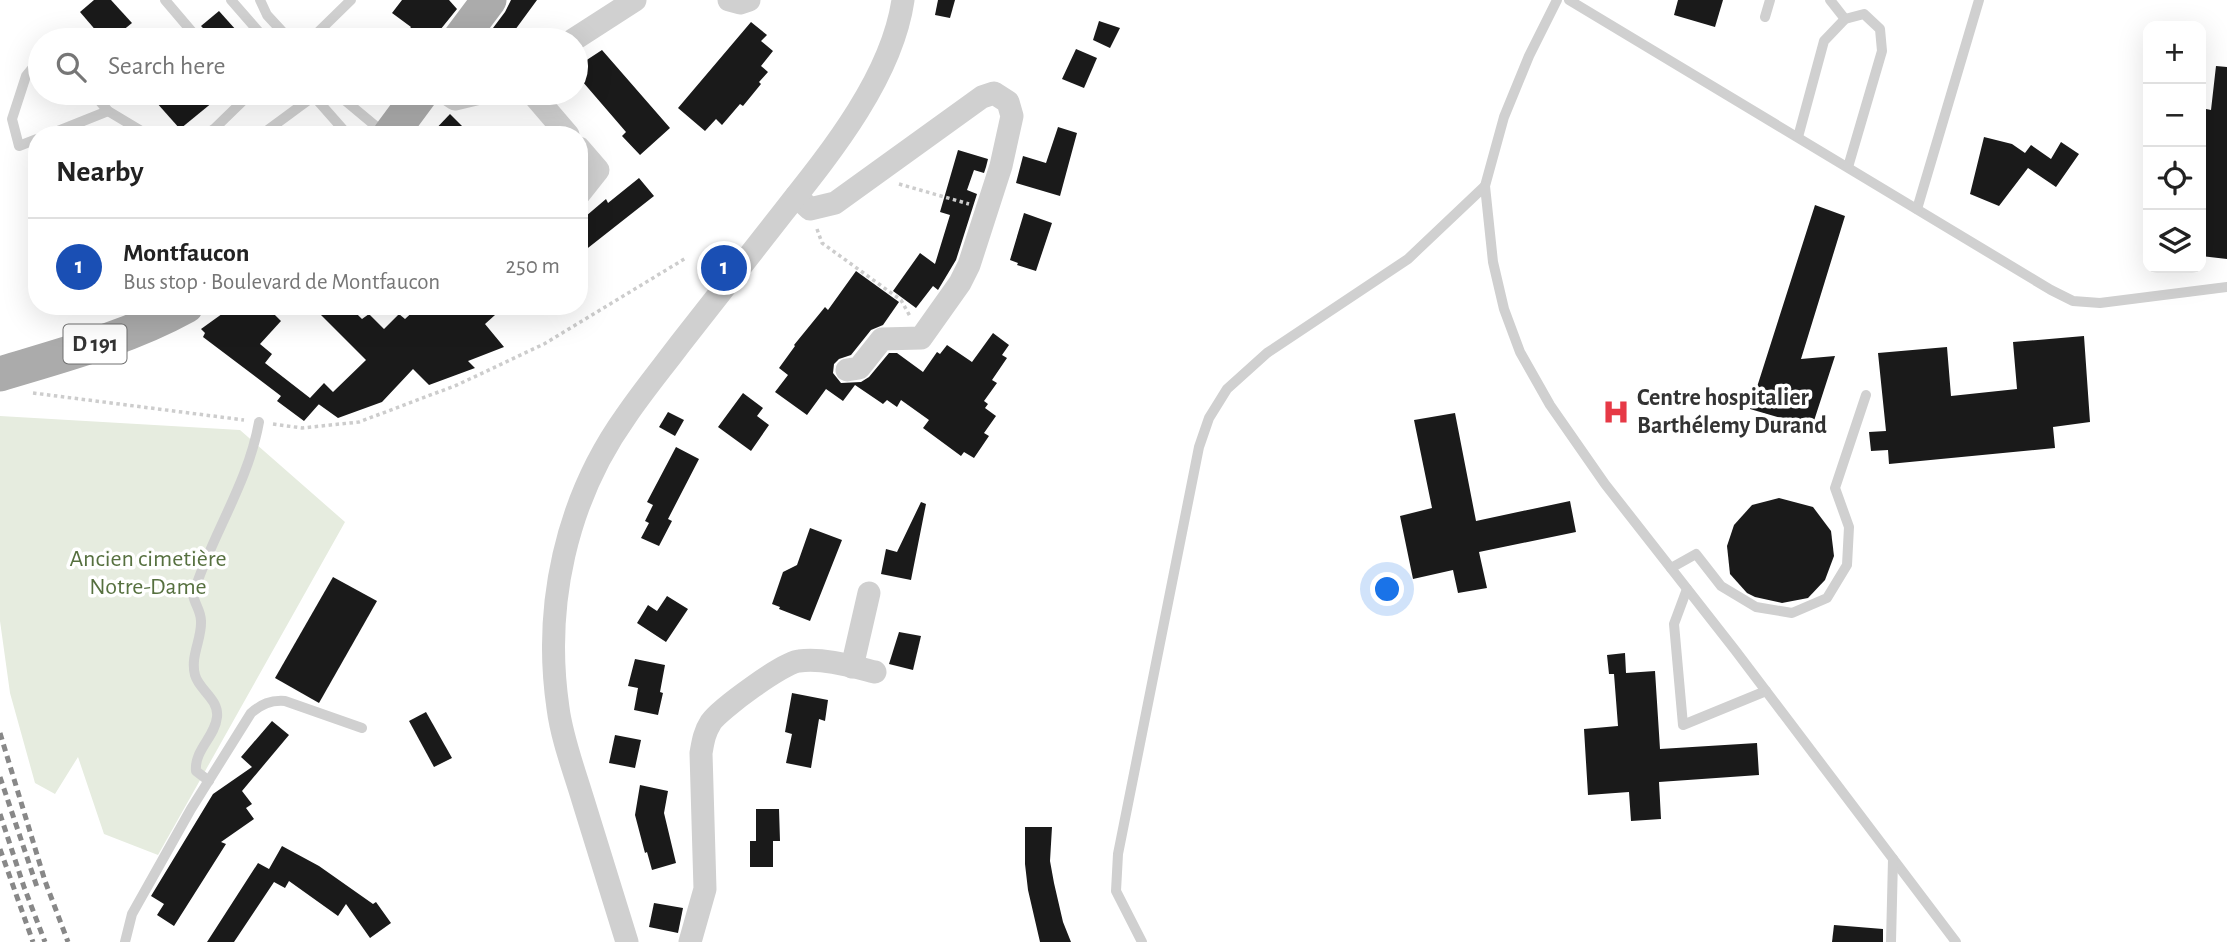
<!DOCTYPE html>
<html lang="en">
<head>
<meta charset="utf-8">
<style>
	:root { --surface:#fff; --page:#f6f6f6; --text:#222; --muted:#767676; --line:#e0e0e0; --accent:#e63946 }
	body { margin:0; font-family:"Alegreya Sans",sans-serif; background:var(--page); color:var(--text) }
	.controls { position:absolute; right:21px; top:21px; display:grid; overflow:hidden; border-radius:14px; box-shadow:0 7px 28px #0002 }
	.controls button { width:63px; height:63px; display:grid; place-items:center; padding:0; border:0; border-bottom:2px solid var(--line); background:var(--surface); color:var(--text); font:35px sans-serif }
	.you { position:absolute; left:1388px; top:590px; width:24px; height:24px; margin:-18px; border:5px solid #fff; border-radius:50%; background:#1a73e8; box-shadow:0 0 0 10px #1a73e833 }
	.badge { display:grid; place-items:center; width:46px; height:46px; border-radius:50%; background:var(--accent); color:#fff; font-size:23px; font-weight:700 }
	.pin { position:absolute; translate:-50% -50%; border:4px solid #fff; box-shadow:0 2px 7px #0006 }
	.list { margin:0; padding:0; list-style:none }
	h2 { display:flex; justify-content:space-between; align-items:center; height:91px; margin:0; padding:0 28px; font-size:30px }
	h2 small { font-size:23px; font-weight:400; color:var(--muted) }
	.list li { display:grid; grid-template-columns:46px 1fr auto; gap:21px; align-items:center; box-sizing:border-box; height:98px; padding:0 28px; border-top:2px solid var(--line) }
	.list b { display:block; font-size:26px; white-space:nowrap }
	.list p { margin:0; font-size:23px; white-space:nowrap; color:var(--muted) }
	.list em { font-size:23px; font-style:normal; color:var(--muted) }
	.icon { flex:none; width:38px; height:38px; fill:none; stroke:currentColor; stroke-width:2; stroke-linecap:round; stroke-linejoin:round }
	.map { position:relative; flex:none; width:2227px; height:942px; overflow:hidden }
	.search { position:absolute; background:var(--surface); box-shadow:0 7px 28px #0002; left:28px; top:28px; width:560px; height:77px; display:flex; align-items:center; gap:18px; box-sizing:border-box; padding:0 24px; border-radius:38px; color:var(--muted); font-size:26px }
	.panel { position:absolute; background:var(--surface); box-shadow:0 7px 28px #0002; left:28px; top:126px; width:560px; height:189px; border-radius:28px }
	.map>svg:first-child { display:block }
	.green { fill:#e6ecdf }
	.building { fill:#1a1a1a }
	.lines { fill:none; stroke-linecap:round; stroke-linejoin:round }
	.path { stroke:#cdcdcd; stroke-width:3.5; stroke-dasharray:3.5 3.5; stroke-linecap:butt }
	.lane { stroke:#d0d0d0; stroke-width:10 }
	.street { stroke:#d0d0d0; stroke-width:23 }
	.primary { stroke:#ababab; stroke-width:35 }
	.rail { stroke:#888; stroke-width:5; stroke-dasharray:7 5; stroke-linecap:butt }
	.labels { text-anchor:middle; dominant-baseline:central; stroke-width:7; stroke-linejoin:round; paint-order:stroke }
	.shield { fill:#fff; stroke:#707070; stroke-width:2 }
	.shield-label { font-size:23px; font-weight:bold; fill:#333 }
	.poi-label { font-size:24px; font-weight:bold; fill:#333; stroke:#fff; text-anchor:start }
	.park-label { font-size:24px; fill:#56703f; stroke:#fff }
</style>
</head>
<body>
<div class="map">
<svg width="2227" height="942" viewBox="0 0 2227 942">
	<rect width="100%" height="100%" fill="#fff"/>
	<!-- green -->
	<path class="green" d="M 0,416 L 240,430 L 345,522 L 158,855 L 104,834 L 78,757 L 55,794 L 35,783 L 10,693 L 0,621 Z"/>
	<!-- building -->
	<g class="building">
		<path d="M 94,0 L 111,0 L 132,23 L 111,40 L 104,40 L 80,12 Z"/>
		<path d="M 402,0 L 449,0 L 457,9 L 432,40 L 401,40 L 411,27 L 392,13 Z"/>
		<path d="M 511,0 L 537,0 L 515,30 L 528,40 L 484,40 L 505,12 Z"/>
		<path d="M 938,0 L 955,0 L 950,18 L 935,15 Z"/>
		<path d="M 1678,0 L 1723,0 L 1715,27 L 1674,15 Z"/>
		<path d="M 219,11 L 245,40 L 214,40 L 201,26 Z"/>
		<path d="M 1099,21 L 1120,28 L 1110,48 L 1093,40 Z"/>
		<path d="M 751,22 L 767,35 L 761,41 L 773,51 L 761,66 L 768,72 L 759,82 L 761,84 L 743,106 L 740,104 L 722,125 L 716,119 L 705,131 L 678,108 Z"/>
		<path d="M 1076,49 L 1097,58 L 1084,88 L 1062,79 Z"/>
		<path d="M 602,50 L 670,128 L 640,155 L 622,136 L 626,132 L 576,74 L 576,67 Z"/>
		<path d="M 2216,66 L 2227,67 L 2227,259 L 2201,256 L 2201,157 L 2206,109 L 2211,110 Z"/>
		<path d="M 148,93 L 224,93 L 180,129 Z"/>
		<path d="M 450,114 L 471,135 L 430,135 Z"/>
		<path d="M 1058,127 L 1077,133 L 1060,196 L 1016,183 L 1023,156 L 1046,163 Z"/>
		<path d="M 1984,137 L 2012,144 L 2025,153 L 2031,145 L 2051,159 L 2061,142 L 2079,154 L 2056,187 L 2028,168 L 1999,206 L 1970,194 Z"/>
		<path d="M 958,150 L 988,159 L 986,167 L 984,173 L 974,170 L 967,190 L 977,194 L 956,260 L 938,290 L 933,286 L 916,308 L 893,291 L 920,253 L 935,264 L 950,215 L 940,212 Z"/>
		<path d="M 639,178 L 654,196 L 579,255 L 579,222 L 606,199 L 608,203 Z"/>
		<path d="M 1815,205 L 1845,216 L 1801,359 L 1835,356 L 1812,427 L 1750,409 Z"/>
		<path d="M 1024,213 L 1052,223 L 1036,271 L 1017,265 L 1018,263 L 1010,260 Z"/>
		<path d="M 856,271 L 899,302 L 883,325 L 871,330 L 851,355 L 839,359 L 834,364 L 833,373 L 841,383 L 861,382 L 869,377 L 889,353 L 897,353 L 923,372 L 937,352 L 940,354 L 947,345 L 972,362 L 993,333 L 1009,345 L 1002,355 L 1007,358 L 992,380 L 997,383 L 984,401 L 988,404 L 985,408 L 996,416 L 984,433 L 989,436 L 974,458 L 964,452 L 961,456 L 923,428 L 929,420 L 901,400 L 897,407 L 887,400 L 883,404 L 855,385 L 843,401 L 826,389 L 807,415 L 775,392 L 788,375 L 779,368 L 795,346 L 794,345 L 825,307 L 828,310 Z"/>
		<path d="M 233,306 L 266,306 L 281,321 L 260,344 L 272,354 L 265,363 L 310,398 L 324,383 L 333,392 L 366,360 L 312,306 L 349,306 L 362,319 L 369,314 L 384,329 L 399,314 L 405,319 L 419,306 L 505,306 L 485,324 L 504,347 L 468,361 L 475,368 L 429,385 L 413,369 L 382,402 L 338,418 L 317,403 L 319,404 L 304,421 L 277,401 L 281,396 L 203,337 L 205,333 L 201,329 Z"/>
		<path d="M 2084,336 L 2090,422 L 2053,427 L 2055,448 L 1889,464 L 1888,450 L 1871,451 L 1869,432 L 1886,431 L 1878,353 L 1947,347 L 1951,396 L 2017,389 L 2013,342 Z"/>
		<path d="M 743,393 L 763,408 L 757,416 L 769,425 L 751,451 L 718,427 Z"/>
		<path d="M 668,412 L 684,420 L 675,436 L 659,427 Z"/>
		<path d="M 1455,413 L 1476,521 L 1570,501 L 1576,532 L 1479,552 L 1487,588 L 1458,593 L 1453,570 L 1413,579 L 1400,516 L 1432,508 L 1414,420 Z"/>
		<path d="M 676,447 L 699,459 L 668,519 L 672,521 L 659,546 L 641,538 L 649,523 L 645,521 L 653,505 L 647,502 Z"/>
		<path d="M 1779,498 L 1813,507 L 1831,531 L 1834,556 L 1825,580 L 1808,598 L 1782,603 L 1755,597 L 1747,593 L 1730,574 L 1727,546 L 1734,525 L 1752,505 Z"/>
		<path d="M 921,502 L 926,504 L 911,580 L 881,574 L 886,549 L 897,552 Z"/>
		<path d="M 810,528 L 842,540 L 810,621 L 779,609 L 780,607 L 772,604 L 783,572 L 797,565 Z"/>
		<path d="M 333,577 L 377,601 L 319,703 L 275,678 Z"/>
		<path d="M 667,596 L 688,609 L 666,642 L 637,623 L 648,605 L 657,611 Z"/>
		<path d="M 899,632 L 921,636 L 913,670 L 889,664 Z"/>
		<path d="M 1625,653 L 1626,673 L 1655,671 L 1660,749 L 1757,743 L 1759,775 L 1659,782 L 1661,819 L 1631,821 L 1629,792 L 1588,795 L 1584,729 L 1618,726 L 1614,674 L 1609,674 L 1607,655 Z"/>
		<path d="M 635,659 L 665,665 L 660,692 L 663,693 L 658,715 L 634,710 L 638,688 L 628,686 Z"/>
		<path d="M 792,693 L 828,700 L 825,721 L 819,719 L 811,768 L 786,763 L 792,734 L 785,732 Z"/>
		<path d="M 426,712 L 452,758 L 434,767 L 409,721 Z"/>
		<path d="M 272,721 L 289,735 L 242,791 L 252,804 L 246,808 L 254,819 L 221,842 L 226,844 L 174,926 L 157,915 L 164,904 L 151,896 L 213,794 L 252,767 L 241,757 Z"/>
		<path d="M 615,735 L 641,740 L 635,768 L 609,763 Z"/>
		<path d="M 640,785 L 668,791 L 664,813 L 676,863 L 652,870 L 647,852 L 645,853 L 635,815 Z"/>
		<path d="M 756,809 L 779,809 L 780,841 L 773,841 L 773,867 L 750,867 L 750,841 L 756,841 Z"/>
		<path d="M 1025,827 L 1052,827 L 1050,861 L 1054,883 L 1063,922 L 1071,942 L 1040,942 L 1028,890 L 1025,864 Z"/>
		<path d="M 282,846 L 319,866 L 373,904 L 376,902 L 391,923 L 370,938 L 346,904 L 338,916 L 289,881 L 285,888 L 274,882 L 234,942 L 207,942 L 258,863 L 269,869 Z"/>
		<path d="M 654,903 L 683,908 L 678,933 L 649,927 Z"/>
		<path d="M 1834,925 L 1883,929 L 1883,942 L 1832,942 Z"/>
	</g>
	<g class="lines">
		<!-- path -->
		<g class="path">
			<path d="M 899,184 L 969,204"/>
			<path d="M 817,229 L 822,243 L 901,300 L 911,318"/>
			<path d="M 33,393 L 244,420"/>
			<path d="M 273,424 L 302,428 L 359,422 L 457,385 L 544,344 L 686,258"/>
		</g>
		<!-- lane -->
		<g class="lane">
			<path d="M 165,0 L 199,40"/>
			<path d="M 231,0 L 266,40"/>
			<path d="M 260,0 L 267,15 L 290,40"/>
			<path d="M 1557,0 L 1529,56 L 1504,117 L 1485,186 L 1493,262 L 1504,309 L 1520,352 L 1550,405 L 1605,484 L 1735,650 L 1956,942"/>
			<path d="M 1569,0 L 2051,290 L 2073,301 L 2100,303 L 2227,287"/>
			<path d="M 1830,0 L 1845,19"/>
			<path d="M 1765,17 L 1770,0"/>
			<path d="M 310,40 L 351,0"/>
			<path d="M 93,93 L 108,111 L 148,135"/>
			<path d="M 311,93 L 348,135"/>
			<path d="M 336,93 L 384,133"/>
			<path d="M 48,135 L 108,111"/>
			<path d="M 205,135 L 214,129 L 251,93"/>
			<path d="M 261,135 L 318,93"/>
			<path d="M 1798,137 L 1824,41 L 1845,19 L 1864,14 L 1880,29 L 1882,51 L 1848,167"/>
			<path d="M 37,139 L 19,146 L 12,119 L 26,76 L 40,59"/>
			<path d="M 1917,209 L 1979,0"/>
			<path d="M 1671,568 L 1696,554 L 1721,586 L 1756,607 L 1792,613 L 1827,598 L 1847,565 L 1849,527 L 1835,488 L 1866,395"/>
			<path d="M 1687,589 L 1674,624 L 1683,725 L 1766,691"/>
			<path d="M 209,781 L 196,771 C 194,750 215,737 217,717 C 219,699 199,690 195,675 C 190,656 202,639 201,621 C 201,611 195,605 193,595 C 211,536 248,484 259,422"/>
			<path d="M 125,942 L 132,914 L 191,809 L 251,713 C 262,704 270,700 285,701 L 362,728"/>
			<path d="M 1142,942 L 1116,891 L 1118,854 L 1199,447 L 1209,418 L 1227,389 L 1267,353 L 1408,259 L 1485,186"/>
			<path d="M 1891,942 L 1893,859"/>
		</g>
		<!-- street -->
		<g class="street">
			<path d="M 729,0 L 740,3 L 749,0"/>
			<path d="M 573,40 L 635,0"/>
			<path d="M 446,93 L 455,99 L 480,93"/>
			<path d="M 532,93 L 568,135"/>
			<path d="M 579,148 L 598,170 L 579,194"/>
			<path d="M 796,196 L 810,209 L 835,203 L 982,97 L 994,93 L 1008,102 L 1012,116 L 1001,166 L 969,265 L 960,283 L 921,338 L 882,339 L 859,368 L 847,370"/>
			<path d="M 852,667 L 869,593"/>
			<path d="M 627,942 C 612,895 598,847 583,800 C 574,770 562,739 558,708 C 543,606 566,500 626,416 C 643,391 662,368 680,344 C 715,299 750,254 785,210 C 832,151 892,76 903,0"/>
			<path d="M 690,942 L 705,889 L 701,753 C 703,742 704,733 711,722 C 720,709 784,662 799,661 C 824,658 851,666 875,672"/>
		</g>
		<!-- primary -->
		<g class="primary">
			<path d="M 459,40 L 489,0"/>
			<path d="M 390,135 L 421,93"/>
			<path d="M 0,374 C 63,355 128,338 186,306"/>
		</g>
		<!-- rail -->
		<g class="rail">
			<path d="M 0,733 L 45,881 L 68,942"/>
			<path d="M 0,777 L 37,887"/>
			<path d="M 0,814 L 24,887 L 45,942"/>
			<path d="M 0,849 L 33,942"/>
		</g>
	</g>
	<!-- icons -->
	<defs>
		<symbol id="hospital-bare" viewBox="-9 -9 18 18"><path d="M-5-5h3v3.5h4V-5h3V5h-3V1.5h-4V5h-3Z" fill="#e63946" stroke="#fff" stroke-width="2.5" paint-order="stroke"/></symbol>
	</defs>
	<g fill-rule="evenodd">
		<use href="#hospital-bare" x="1597" y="393" width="38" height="38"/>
	</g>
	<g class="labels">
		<!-- shield labels -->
		<rect class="shield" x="63.5" y="324.5" width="63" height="39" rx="5"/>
		<g class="shield-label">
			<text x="95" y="344">D 191</text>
		</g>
		<!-- poi labels -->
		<g class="poi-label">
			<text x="1637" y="398">Centre hospitalier<tspan x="1637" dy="28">Barthélemy Durand</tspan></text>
		</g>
		<!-- park labels -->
		<g class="park-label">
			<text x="148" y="559">Ancien cimetière<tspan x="148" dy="28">Notre-Dame</tspan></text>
		</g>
	</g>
</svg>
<div class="controls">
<button>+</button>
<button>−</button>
<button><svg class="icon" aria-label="locate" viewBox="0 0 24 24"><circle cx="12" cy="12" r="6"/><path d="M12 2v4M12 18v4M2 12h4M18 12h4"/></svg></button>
<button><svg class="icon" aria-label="layers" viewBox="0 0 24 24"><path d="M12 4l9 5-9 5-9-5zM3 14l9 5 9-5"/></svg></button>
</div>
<div class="you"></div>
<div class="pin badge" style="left:724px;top:268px;background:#1a4fb4">1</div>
<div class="search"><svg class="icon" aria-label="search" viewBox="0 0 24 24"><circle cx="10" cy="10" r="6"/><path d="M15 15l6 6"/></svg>Search here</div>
<section class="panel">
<h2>Nearby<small></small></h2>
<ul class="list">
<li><span class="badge" style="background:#1a4fb4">1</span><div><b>Montfaucon</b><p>Bus stop · Boulevard de Montfaucon</p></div><em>250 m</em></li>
</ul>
</section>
</div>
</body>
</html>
